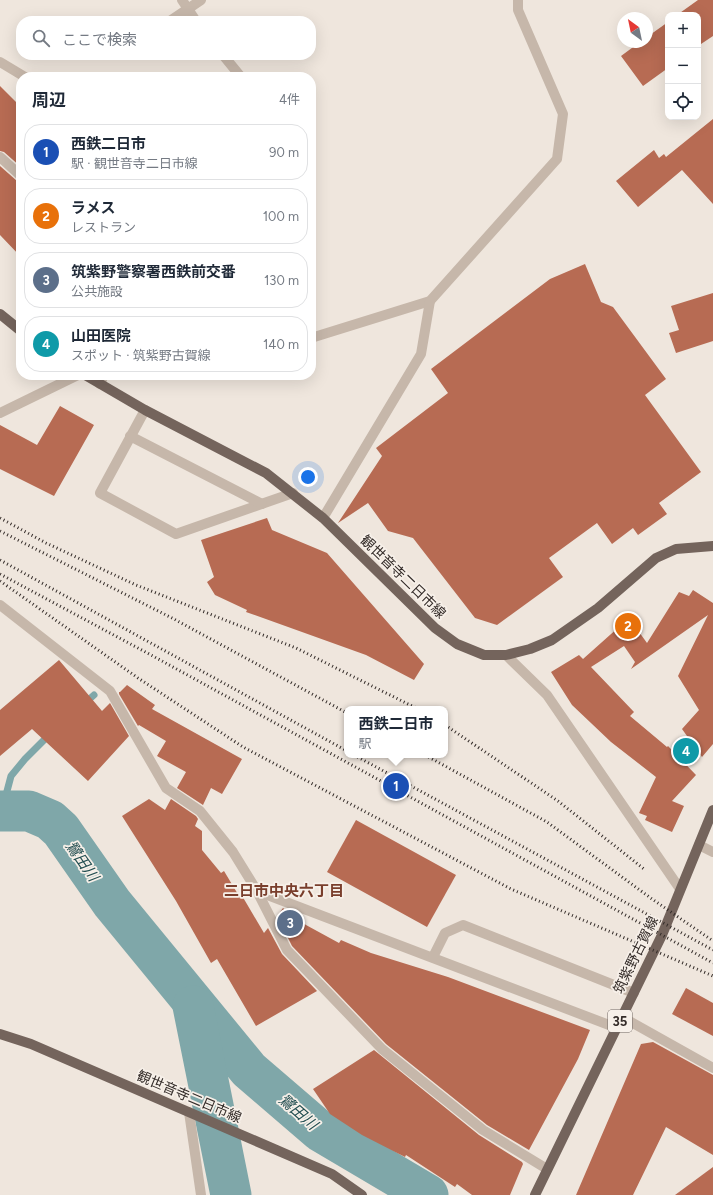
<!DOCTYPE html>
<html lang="ja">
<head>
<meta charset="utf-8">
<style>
	:root { --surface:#fff; --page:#f6f6f7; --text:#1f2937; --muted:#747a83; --line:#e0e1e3; --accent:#0b8043 }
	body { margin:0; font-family:Figtree,"Noto Sans JP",sans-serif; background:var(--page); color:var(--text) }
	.controls { position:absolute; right:12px; top:12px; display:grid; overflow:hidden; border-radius:8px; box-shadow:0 4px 16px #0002 }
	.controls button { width:36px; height:36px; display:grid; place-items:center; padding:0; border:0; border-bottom:1px solid var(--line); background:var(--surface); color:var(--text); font:20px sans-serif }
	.compass { position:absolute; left:617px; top:12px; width:36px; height:36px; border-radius:50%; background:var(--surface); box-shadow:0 4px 16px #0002; rotate:327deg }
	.you { position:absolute; left:308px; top:477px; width:14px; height:14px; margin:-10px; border:3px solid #fff; border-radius:50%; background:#1a73e8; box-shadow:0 0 0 6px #1a73e833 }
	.badge { display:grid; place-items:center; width:26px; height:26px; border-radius:50%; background:var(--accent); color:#fff; font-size:13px; font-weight:700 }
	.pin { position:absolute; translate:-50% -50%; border:2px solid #fff; box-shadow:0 1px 4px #0006 }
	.popup { position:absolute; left:344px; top:706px; width:104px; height:52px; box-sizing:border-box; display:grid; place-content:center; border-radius:8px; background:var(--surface); filter:drop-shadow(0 1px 3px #0005); font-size:13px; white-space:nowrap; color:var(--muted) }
	.popup b { font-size:15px; color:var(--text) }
	.popup::after { content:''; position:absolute; left:50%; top:100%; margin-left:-8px; border:8px solid transparent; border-top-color:var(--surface) }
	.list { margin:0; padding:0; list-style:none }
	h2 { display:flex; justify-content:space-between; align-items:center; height:52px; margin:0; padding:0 16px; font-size:17px }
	h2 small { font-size:13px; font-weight:400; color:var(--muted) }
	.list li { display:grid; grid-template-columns:26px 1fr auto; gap:12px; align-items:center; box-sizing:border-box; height:56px; margin:0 8px 8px; padding:0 8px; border:1px solid var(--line); border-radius:16px }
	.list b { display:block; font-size:15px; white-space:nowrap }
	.list p { margin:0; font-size:13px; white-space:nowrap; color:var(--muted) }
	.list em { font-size:13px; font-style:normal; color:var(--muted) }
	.icon { flex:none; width:22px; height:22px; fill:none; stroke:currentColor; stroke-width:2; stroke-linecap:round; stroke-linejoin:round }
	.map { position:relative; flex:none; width:713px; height:1195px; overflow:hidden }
	.search { position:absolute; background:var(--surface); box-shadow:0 4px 16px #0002; left:16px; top:16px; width:300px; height:44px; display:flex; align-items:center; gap:10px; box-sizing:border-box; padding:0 14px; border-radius:16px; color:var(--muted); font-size:15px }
	.panel { position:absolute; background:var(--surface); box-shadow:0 4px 16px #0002; left:16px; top:72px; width:300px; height:308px; border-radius:16px }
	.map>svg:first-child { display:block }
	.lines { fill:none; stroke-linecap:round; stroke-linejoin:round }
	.stream { stroke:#7fa7a9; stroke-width:7 }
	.river { stroke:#7fa7a9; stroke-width:41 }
	.building { fill:#b76b53 }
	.minor { stroke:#c6b7aa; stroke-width:10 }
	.major { stroke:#74645c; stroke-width:10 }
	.rail { stroke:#342c29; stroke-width:3; stroke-dasharray:1 3; stroke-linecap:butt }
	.labels { text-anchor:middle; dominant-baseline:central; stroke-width:3.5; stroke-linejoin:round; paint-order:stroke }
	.shield { fill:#f7f0e9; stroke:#6e6763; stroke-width:1 }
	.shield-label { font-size:13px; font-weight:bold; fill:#342c29 }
	.street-label { font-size:14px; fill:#342c29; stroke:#f7f0e9 }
	.water-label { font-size:15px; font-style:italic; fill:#234e51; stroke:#f7f0e9 }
	.neighbourhood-label { font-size:15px; font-weight:bold; fill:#793e2c; stroke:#f7f0e9 }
</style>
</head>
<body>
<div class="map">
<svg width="713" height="1195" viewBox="0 0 713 1195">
	<rect width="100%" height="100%" fill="#efe6dd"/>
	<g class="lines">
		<!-- stream -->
		<g class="stream">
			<path d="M 84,704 L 94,695"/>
			<path d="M 2,810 L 11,776 L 25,759 L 51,733"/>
		</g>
		<!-- river -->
		<g class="river">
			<path d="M 0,811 L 29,811 L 50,820 L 61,830 L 112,903 L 249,1070 L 320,1131 L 428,1195"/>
			<path d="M 193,1006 L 231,1195"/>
		</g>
	</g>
	<!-- building -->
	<g class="building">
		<path d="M 698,0 L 713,0 L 713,36 L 698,46 L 698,15 L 677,15 Z"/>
		<path d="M 668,22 L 668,68 L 643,86 L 621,56 L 640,42 L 647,42 L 647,37 Z"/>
		<path d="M 0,86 L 21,107 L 21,167 L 4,152 L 0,151 Z"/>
		<path d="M 713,119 L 713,204 L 682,170 L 638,207 L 616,181 L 654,150 L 659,158 L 664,154 L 666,157 Z"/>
		<path d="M 0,166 L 17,181 L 21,182 L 21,257 L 0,235 Z"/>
		<path d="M 585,264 L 601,302 L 613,307 L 666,379 L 645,395 L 701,472 L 659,503 L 667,514 L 638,535 L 633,528 L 612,544 L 597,523 L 549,558 L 563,577 L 497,625 L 475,618 L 413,538 L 388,531 L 368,503 L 338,523 L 382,456 L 376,448 L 448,393 L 431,369 L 550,279 Z"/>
		<path d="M 713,293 L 713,341 L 676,353 L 669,333 L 679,330 L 671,306 Z"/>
		<path d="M 60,406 L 94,425 L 54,496 L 0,469 L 0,425 L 37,445 Z"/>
		<path d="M 267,518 L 272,530 L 327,553 L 424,664 L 414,680 L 366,655 L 246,612 L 247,610 L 215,595 L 207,582 L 214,577 L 201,540 Z"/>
		<path d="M 693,590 L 713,603 L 713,744 L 702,757 L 682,729 L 699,710 L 678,676 L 708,615 L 631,669 L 635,662 L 624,646 L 591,667 L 634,712 L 630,716 L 667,747 L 668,746 L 696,775 L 672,801 L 684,806 L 672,832 L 645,820 L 647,816 L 639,813 L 656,777 L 611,742 L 572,705 L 551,672 L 579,655 L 583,659 L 629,618 L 647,643 L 679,592 L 689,596 Z"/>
		<path d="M 59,660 L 102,711 L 110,703 L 129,736 L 88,781 L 32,729 L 0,756 L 0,710 Z"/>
		<path d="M 127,685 L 155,705 L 152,709 L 242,759 L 222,794 L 211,788 L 203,805 L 177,788 L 186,772 L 157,756 L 166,741 L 139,725 L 138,726 L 119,694 L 119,692 L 120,692 Z"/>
		<path d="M 149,799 L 165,810 L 171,799 L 196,816 L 198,819 L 195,826 L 202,831 L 202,850 L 221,873 L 224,871 L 239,896 L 241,894 L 264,933 L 268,928 L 282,954 L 317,991 L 256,1026 L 217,959 L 211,963 L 176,901 L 122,816 Z"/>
		<path d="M 356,820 L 456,875 L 427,927 L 327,872 Z"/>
		<path d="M 283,908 L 306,925 L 339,943 L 341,940 L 371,953 L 448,977 L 590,1030 L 578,1059 L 529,1150 L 487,1125 L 386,1044 L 292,946 L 277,916 Z"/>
		<path d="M 686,988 L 713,1003 L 713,1036 L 672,1014 Z"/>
		<path d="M 653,1042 L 713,1075 L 713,1155 L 666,1127 L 633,1195 L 576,1195 L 641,1044 Z"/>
		<path d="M 374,1050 L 479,1135 L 522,1162 L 523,1164 L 510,1195 L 472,1195 L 457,1184 L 455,1187 L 406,1155 L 405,1157 L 362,1135 L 330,1114 L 313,1089 Z"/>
		<path d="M 713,1167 L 713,1195 L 675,1195 Z"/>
	</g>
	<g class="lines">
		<!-- minor -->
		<g class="minor">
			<path d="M 182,0 L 196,21"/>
			<path d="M 170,21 L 201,0"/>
			<path d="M 223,55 L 241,77"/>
			<path d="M 0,62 L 25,77"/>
			<path d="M 0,157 L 21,176"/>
			<path d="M 311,338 L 430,301 L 557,159 L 563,114 L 518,10 L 518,0"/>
			<path d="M 100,384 L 104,375"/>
			<path d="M 145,410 L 100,493 L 176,534 L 293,493"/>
			<path d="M 0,413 L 78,375"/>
			<path d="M 130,436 L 262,504"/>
			<path d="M 323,518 L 421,354 L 430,301"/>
			<path d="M 0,605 L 110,691 L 166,788 L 200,811 L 233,852 L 257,891 L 287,950 L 382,1049 L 483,1130 L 547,1169"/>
			<path d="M 506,655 L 547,695 L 680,889"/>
			<path d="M 699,845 L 713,852"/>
			<path d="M 257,891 L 617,1028"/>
			<path d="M 433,957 L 445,933 L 463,925 L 634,993"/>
			<path d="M 622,1017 L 713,1068"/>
			<path d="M 189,1112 L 201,1195"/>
		</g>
		<!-- major -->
		<g class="major">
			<path d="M 0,314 L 21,331"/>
			<path d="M 85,375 L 145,410 L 266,473 L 323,518 L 435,628 L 457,644 L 484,655 L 506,655 L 530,649 L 552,640 L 598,608 L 656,558 L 676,549 L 713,546"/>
			<path d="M 0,1034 L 31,1044 L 332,1174 L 362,1195"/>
			<path d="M 535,1195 L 662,935 L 713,810"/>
		</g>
		<!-- rail -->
		<g class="rail">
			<path d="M 0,518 L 46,543 L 136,585 L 296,648 L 418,709"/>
			<path d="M 0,531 L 172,618 L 347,713"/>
			<path d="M 0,560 L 347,751"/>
			<path d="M 0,574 L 151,655 L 713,963"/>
			<path d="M 0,581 L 138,678 L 243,747 L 511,889 L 713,976"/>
			<path d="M 445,725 L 558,801 L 644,869"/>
			<path d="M 354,755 L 713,950"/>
			<path d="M 425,755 L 547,822 L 652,899 L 713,941"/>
		</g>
	</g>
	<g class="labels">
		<!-- shield labels -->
		<rect class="shield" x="608" y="1010" width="24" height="22" rx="3"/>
		<g class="shield-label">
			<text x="620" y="1021">35</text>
		</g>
		<!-- street labels -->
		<g class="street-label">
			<text transform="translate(403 577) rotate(44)">観世音寺二日市線</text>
			<text transform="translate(636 955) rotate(-64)">筑紫野古賀線</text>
			<text transform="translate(189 1097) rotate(23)">観世音寺二日市線</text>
		</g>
		<!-- water labels -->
		<g class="water-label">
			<text transform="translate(82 861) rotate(55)">鷺田川</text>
			<text transform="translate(298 1112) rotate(41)">鷺田川</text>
		</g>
		<!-- neighbourhood labels -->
		<g class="neighbourhood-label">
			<text x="284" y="891">二日市中央六丁目</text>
		</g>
	</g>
</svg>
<div class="controls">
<button>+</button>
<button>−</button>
<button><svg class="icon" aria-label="locate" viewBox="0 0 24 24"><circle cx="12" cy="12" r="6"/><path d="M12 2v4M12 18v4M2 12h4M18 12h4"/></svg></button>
</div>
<svg class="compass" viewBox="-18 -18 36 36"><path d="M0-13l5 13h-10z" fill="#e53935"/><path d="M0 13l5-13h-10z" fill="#747a83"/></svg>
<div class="you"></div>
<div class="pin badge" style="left:396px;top:786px;background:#1a4fb4">1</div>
<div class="popup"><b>西鉄二日市</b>駅</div>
<div class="pin badge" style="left:628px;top:626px;background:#e8710a">2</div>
<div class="pin badge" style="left:290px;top:923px;background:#5c6f8a">3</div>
<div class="pin badge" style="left:686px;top:751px;background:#0f9aa8">4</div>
<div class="search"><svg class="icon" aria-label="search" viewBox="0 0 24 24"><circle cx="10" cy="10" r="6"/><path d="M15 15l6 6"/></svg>ここで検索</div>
<section class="panel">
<h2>周辺<small>4件</small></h2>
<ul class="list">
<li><span class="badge" style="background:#1a4fb4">1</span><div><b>西鉄二日市</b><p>駅 · 観世音寺二日市線</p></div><em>90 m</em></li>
<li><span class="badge" style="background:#e8710a">2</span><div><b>ラメス</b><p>レストラン</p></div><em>100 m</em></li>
<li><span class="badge" style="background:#5c6f8a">3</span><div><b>筑紫野警察署西鉄前交番</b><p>公共施設</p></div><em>130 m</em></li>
<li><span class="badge" style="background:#0f9aa8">4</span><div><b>山田医院</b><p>スポット · 筑紫野古賀線</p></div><em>140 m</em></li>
</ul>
</section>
</div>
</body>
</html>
